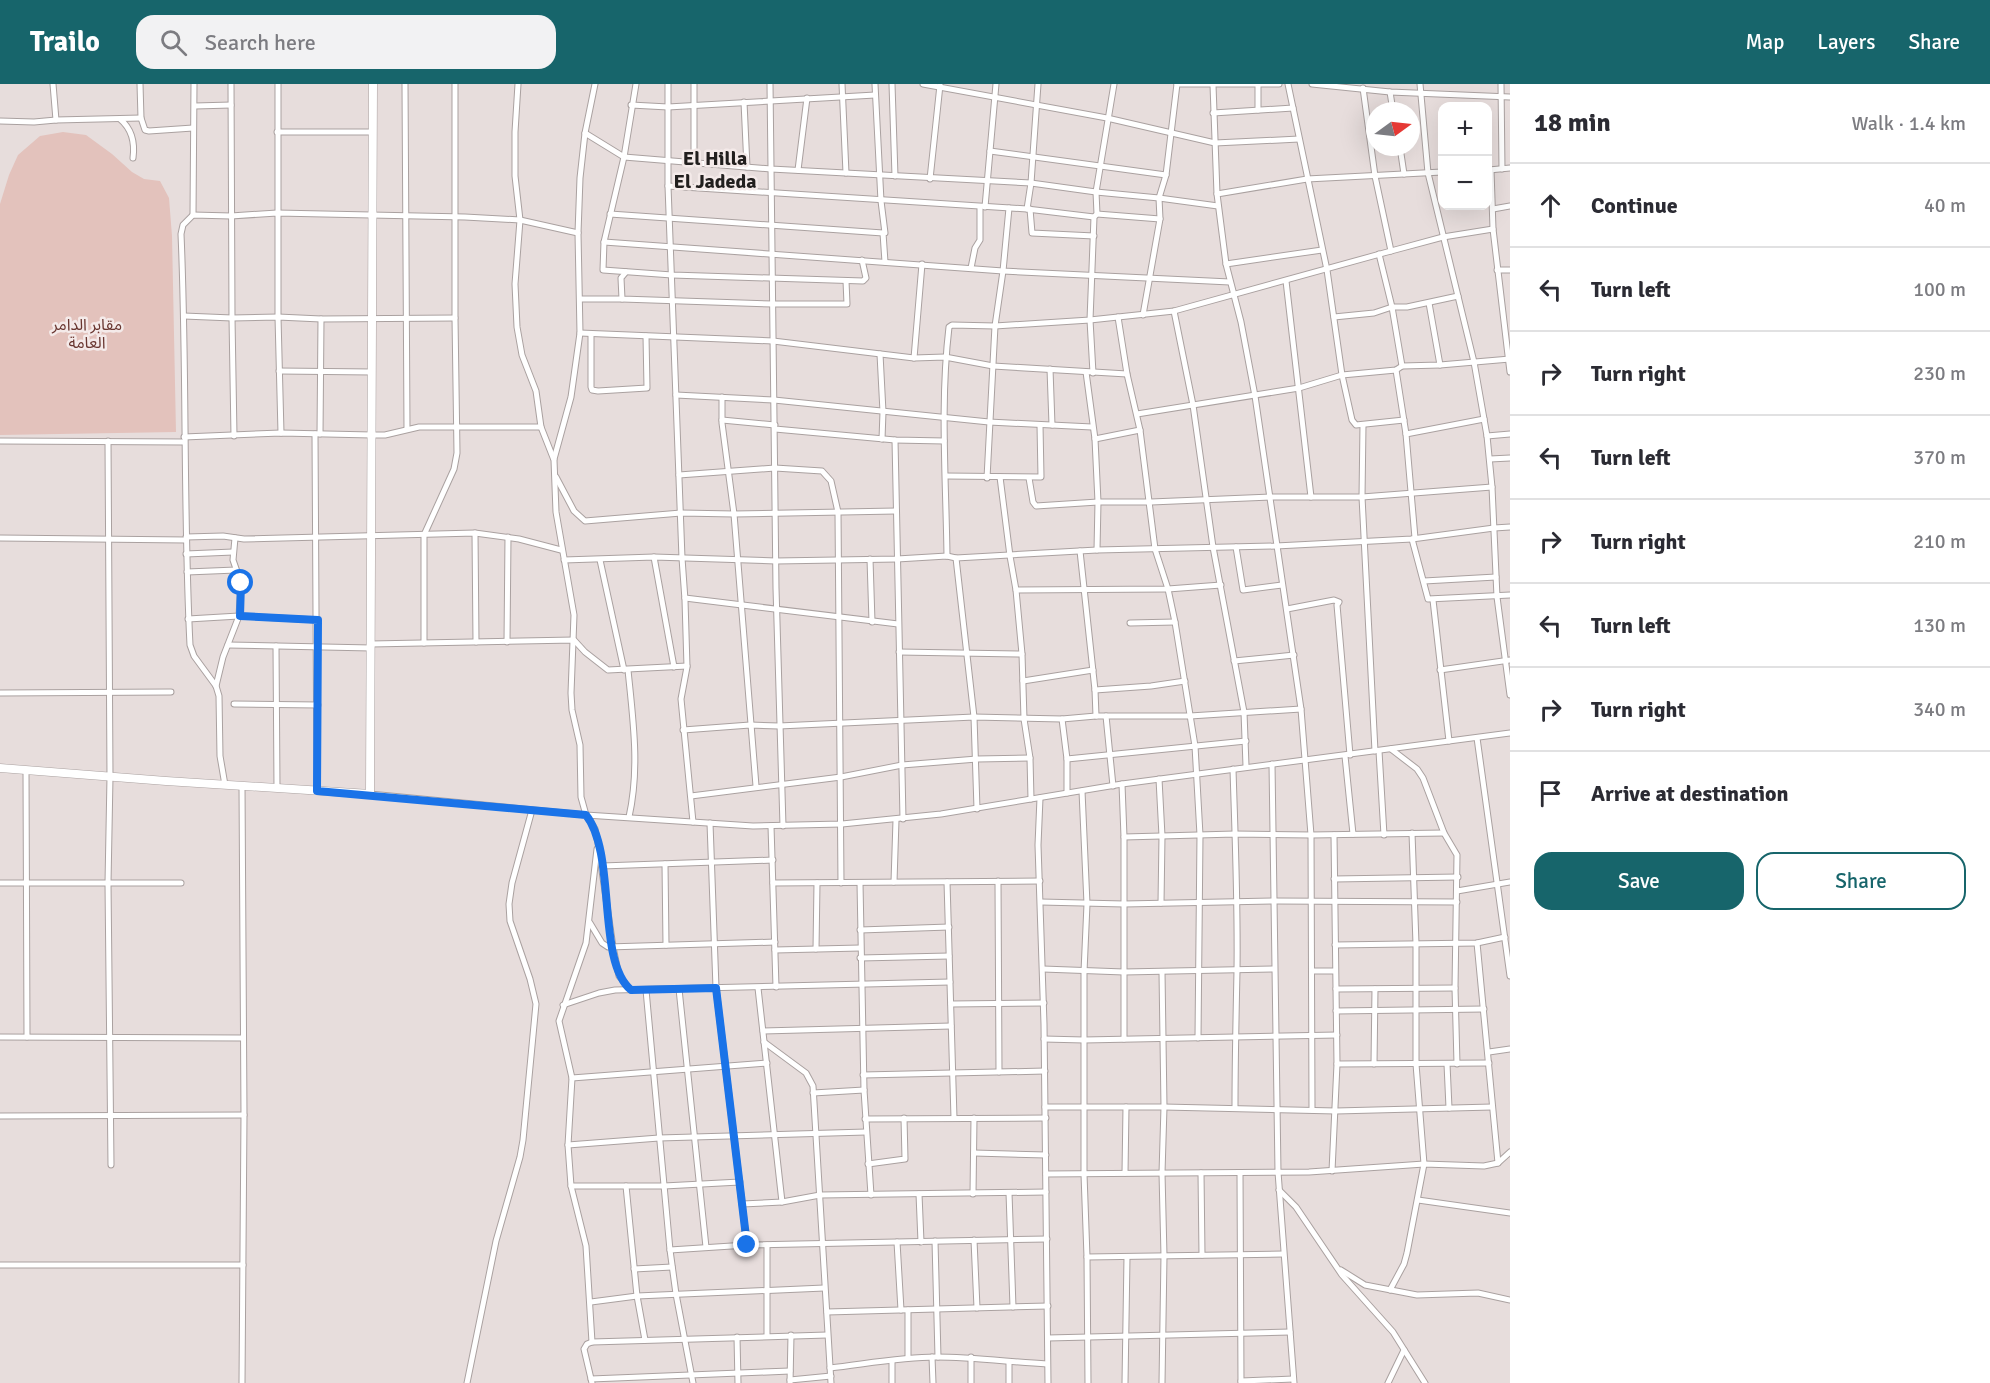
<!DOCTYPE html>
<html lang="en">
<head>
<meta charset="utf-8">
<style>
	:root { --surface:#fff; --page:#f2f2f3; --text:#2b2b33; --muted:#7c7c81; --line:#e1e1e2; --accent:#17656b }
	body { margin:0; font-family:Signika,"Noto Sans Arabic",sans-serif; background:var(--page); color:var(--text) }
	.controls { position:absolute; right:18px; top:18px; display:grid; overflow:hidden; border-radius:12px; box-shadow:0 6px 24px #0002 }
	.controls button { width:54px; height:54px; display:grid; place-items:center; padding:0; border:0; border-bottom:2px solid var(--line); background:var(--surface); color:var(--text); font:30px sans-serif }
	.compass { position:absolute; left:1366px; top:18px; width:54px; height:54px; border-radius:50%; background:var(--surface); box-shadow:0 6px 24px #0002; rotate:75deg }
	.stop { position:absolute; width:18px; height:18px; margin:-14px; border:4px solid #1a73e8; border-radius:50%; background:#fff }
	.stop.end { background:#1a73e8; border-color:#fff; box-shadow:0 2px 6px #0008 }
	.list { margin:0; padding:0; list-style:none }
	h2 { display:flex; justify-content:space-between; align-items:center; height:78px; margin:0; padding:0 24px; font-size:26px }
	h2 small { font-size:20px; font-weight:400; color:var(--muted) }
	.list li { display:grid; grid-template-columns:39px 1fr auto; gap:18px; align-items:center; box-sizing:border-box; height:84px; padding:0 24px; border-top:2px solid var(--line) }
	.list b { display:block; font-size:22px; white-space:nowrap }
	.list em { font-size:20px; font-style:normal; color:var(--muted) }
	.actions { display:flex; gap:12px; padding:18px 24px }
	.actions a { flex:1; padding:14px 0; border:2px solid var(--accent); border-radius:18px; text-align:center; font-size:21px; color:var(--accent) }
	.actions .main { background:var(--accent); color:#fff }
	.icon { flex:none; width:33px; height:33px; fill:none; stroke:currentColor; stroke-width:2; stroke-linecap:round; stroke-linejoin:round }
	.map { position:relative; flex:none; width:1510px; height:1299px; overflow:hidden }
	header { display:flex; align-items:center; gap:36px; box-sizing:border-box; height:84px; padding:0 30px; background:var(--accent); color:#fff }
	header strong { font-size:28px }
	nav { display:flex; gap:33px; margin-inline-start:auto; font-size:21px }
	.search { width:420px; height:54px; background:var(--page); display:flex; align-items:center; gap:15px; box-sizing:border-box; padding:0 21px; border-radius:18px; color:var(--muted); font-size:22px }
	main { display:flex }
	aside { flex:1; background:var(--surface) }
	.map>svg:first-child { display:block }
	.green { fill:#e3c2bc }
	.lines { fill:none; stroke-linecap:round; stroke-linejoin:round }
	.street-casing { stroke:#aaa1a0; stroke-width:7 }
	.secondary-casing { stroke:#aaa1a0; stroke-width:9 }
	.street { stroke:#fff; stroke-width:5 }
	.secondary { stroke:#fff; stroke-width:8 }
	.route { stroke:#1a73e8; stroke-width:8 }
	.labels { text-anchor:middle; dominant-baseline:central; stroke-width:5; stroke-linejoin:round; paint-order:stroke }
	.park-label { font-size:16px; fill:#693630; stroke:#f4eae9 }
	.quarter-label { font-size:20px; font-weight:bold; fill:#221f1e; stroke:#f4eae9 }
</style>
</head>
<body>
<header>
<strong>Trailo</strong>
<div class="search"><svg class="icon" aria-label="search" viewBox="0 0 24 24"><circle cx="10" cy="10" r="6"/><path d="M15 15l6 6"/></svg>Search here</div>
<nav><a>Map</a><a>Layers</a><a>Share</a></nav>
</header>
<main>
<div class="map">
<svg width="1510" height="1299" viewBox="0 0 1510 1299">
	<rect width="100%" height="100%" fill="#e7dddc"/>
	<!-- green -->
	<path class="green" d="M 63,48 L 86,51 L 112,70 L 132,88 L 144,95 L 160,97 L 169,114 L 172,152 L 176,348 L 0,351 L 0,120 L 9,91 L 18,71 L 40,52 Z"/>
	<g class="lines">
		<defs>
			<g id="street">
				<path d="M 53,0 L 56,36"/>
				<path d="M 140,0 L 141,34 L 145,46 L 149,47 L 193,44"/>
				<path d="M 231,0 L 232,234 L 234,352"/>
				<path d="M 278,0 L 278,233 L 281,349"/>
				<path d="M 405,0 L 407,344"/>
				<path d="M 518,0 L 515,48 L 515,92 L 520,136 L 515,200 L 517,243 L 522,271 L 536,307 L 541,343 L 554,376 L 556,428 L 574,531 L 571,609 L 572,626 L 580,661 L 581,713 L 586,731 L 595,745 L 598,759 L 613,863 L 619,892 L 631,906"/>
				<path d="M 636,0 L 624,73 L 604,158 L 603,186 L 672,191 L 863,197 L 866,194 L 862,176"/>
				<path d="M 668,0 L 668,102 L 682,474 L 685,516 L 687,583 L 681,615 L 693,738"/>
				<path d="M 770,0 L 776,504 L 783,742"/>
				<path d="M 842,0 L 846,89"/>
				<path d="M 875,0 L 881,117 L 885,149 L 883,149 L 885,178"/>
				<path d="M 892,0 L 895,92"/>
				<path d="M 923,0 L 1107,34 L 1215,59 L 1299,55"/>
				<path d="M 1177,0 L 1279,0"/>
				<path d="M 1258,0 L 1258,26"/>
				<path d="M 1288,0 L 1327,186 L 1342,291 L 1352,336 L 1356,341 L 1404,336"/>
				<path d="M 1312,0 L 1390,8 L 1510,13"/>
				<path d="M 1420,0 L 1428,89 L 1474,278 L 1487,352 L 1492,403 L 1497,513 L 1510,611"/>
				<path d="M 1501,0 L 1502,85"/>
				<path d="M 1213,1 L 1217,110 L 1226,180 L 1241,238 L 1255,312 L 1301,625 L 1311,751 L 1312,1026"/>
				<path d="M 1363,4 L 1375,92 L 1391,167"/>
				<path d="M 1390,8 L 1393,27"/>
				<path d="M 744,18 L 747,83"/>
				<path d="M 631,21 L 668,23 L 875,11"/>
				<path d="M 195,22 L 231,21"/>
				<path d="M 1213,29 L 1293,24"/>
				<path d="M 120,35 C 132,45 135,59 133,74"/>
				<path d="M 0,37 L 34,38 L 56,36 L 141,34"/>
				<path d="M 277,48 L 372,48"/>
				<path d="M 585,49 L 624,73 L 771,85 L 1031,99 L 1096,108 L 1159,114 L 1218,122"/>
				<path d="M 1400,63 L 1404,90"/>
				<path d="M 990,67 L 1166,91"/>
				<path d="M 694,78 L 694,0"/>
				<path d="M 798,86 L 807,14"/>
				<path d="M 1489,86 L 1510,84"/>
				<path d="M 1491,86 L 1493,145 L 1510,288"/>
				<path d="M 930,95 L 940,1"/>
				<path d="M 668,102 L 1027,125 L 1094,133"/>
				<path d="M 1217,110 L 1307,95 L 1442,88"/>
				<path d="M 985,123 L 996,0"/>
				<path d="M 1027,125 L 1031,99 L 1038,0"/>
				<path d="M 1030,125 L 1032,149 L 1094,152"/>
				<path d="M 1493,125 L 1510,122"/>
				<path d="M 610,130 L 883,149"/>
				<path d="M 1097,130 L 1160,135"/>
				<path d="M 193,131 L 194,0"/>
				<path d="M 604,158 L 1003,187 L 1230,198"/>
				<path d="M 1379,170 L 1392,223 L 1402,282"/>
				<path d="M 1226,180 L 1322,166"/>
				<path d="M 971,184 L 975,164 L 980,156 L 980,123"/>
				<path d="M 1497,186 L 1510,186"/>
				<path d="M 626,188 L 621,194 L 622,215 L 773,220 L 847,220 L 846,197"/>
				<path d="M 1286,197 L 1311,413"/>
				<path d="M 580,215 L 622,215"/>
				<path d="M 1429,219 L 1440,281"/>
				<path d="M 1174,227 L 1193,321 L 1213,463 L 1244,628 L 1246,682"/>
				<path d="M 1143,231 L 1160,135 L 1159,114 L 1166,91 L 1177,0"/>
				<path d="M 184,232 L 232,234 L 278,233 L 321,235 L 455,234"/>
				<path d="M 1118,233 L 1127,290 L 1140,346 L 1155,465 L 1168,505 L 1175,538 L 1195,662 L 1200,751 L 1198,954"/>
				<path d="M 1334,233 L 1374,229 L 1392,223 L 1407,223 L 1458,212"/>
				<path d="M 580,249 L 773,257 L 914,274 L 945,273 L 993,282 L 1127,290"/>
				<path d="M 591,250 L 591,303 L 592,306 L 598,307 L 647,304 L 646,252"/>
				<path d="M 880,270 L 883,328 L 882,355"/>
				<path d="M 914,274 L 922,180"/>
				<path d="M 1050,285 L 1052,341"/>
				<path d="M 1396,286 L 1406,350 L 1415,454"/>
				<path d="M 279,287 L 372,288"/>
				<path d="M 1086,288 L 1095,355 L 1098,418 L 1097,466"/>
				<path d="M 1093,289 L 1090,236 L 1094,133 L 1097,130 L 1096,108 L 1114,0"/>
				<path d="M 676,311 L 774,316 L 989,338 L 1092,343"/>
				<path d="M 722,313 L 722,339 L 734,430 L 756,702"/>
				<path d="M 1137,330 L 1299,304 L 1342,291 L 1396,286 L 1402,282 L 1440,281 L 1510,275"/>
				<path d="M 722,336 L 775,341"/>
				<path d="M 1363,341 L 1362,413 L 1375,667"/>
				<path d="M 775,345 L 895,356 L 944,357"/>
				<path d="M 315,350 L 317,707"/>
				<path d="M 320,350 L 321,235"/>
				<path d="M 1406,350 L 1484,335"/>
				<path d="M 1487,352 L 1510,350"/>
				<path d="M 184,353 L 281,349 L 372,351 L 385,351 L 419,343 L 541,343"/>
				<path d="M 1095,355 L 1140,346"/>
				<path d="M 895,356 L 903,735"/>
				<path d="M 0,357 L 184,358"/>
				<path d="M 108,357 L 110,693 L 108,799 L 111,1081"/>
				<path d="M 554,375 L 571,313 L 580,249 L 578,149 L 580,94 L 585,49 L 595,0"/>
				<path d="M 1490,375 L 1510,374"/>
				<path d="M 679,391 L 775,384 L 822,387 L 831,397 L 838,428 L 841,799"/>
				<path d="M 946,392 L 1041,393 L 1040,341"/>
				<path d="M 556,393 L 574,427 L 585,437 L 681,429 L 734,430 L 896,427"/>
				<path d="M 1000,393 L 1010,472 L 1016,506 L 1022,570 L 1024,635 L 1030,674 L 1031,715"/>
				<path d="M 987,394 L 995,242 L 1003,187 L 1009,124"/>
				<path d="M 1029,394 L 1033,418 L 1036,422 L 1098,418 L 1151,418 L 1271,413 L 1362,413 L 1492,403"/>
				<path d="M 475,449 L 476,558"/>
				<path d="M 186,453 L 223,452 L 244,455 L 475,449 L 519,455 L 561,466"/>
				<path d="M 0,454 L 186,456"/>
				<path d="M 1412,455 L 1428,515 L 1510,511"/>
				<path d="M 1236,463 L 1243,506 L 1282,501"/>
				<path d="M 1080,467 L 1095,606 L 1096,632"/>
				<path d="M 186,470 L 233,468"/>
				<path d="M 947,472 C 946,396 940,319 949,243 L 952,241 L 995,242 L 1090,236 L 1174,227 L 1391,167 L 1443,153 L 1493,145"/>
				<path d="M 654,473 L 674,583"/>
				<path d="M 956,474 L 974,633 L 977,725"/>
				<path d="M 870,475 L 872,538"/>
				<path d="M 564,476 L 654,473 L 776,477 L 897,475 L 947,472 L 956,474 L 1097,466 L 1276,462 L 1412,455 L 1494,444 L 1510,443"/>
				<path d="M 600,476 L 624,586"/>
				<path d="M 187,488 L 236,486"/>
				<path d="M 1424,497 L 1496,493"/>
				<path d="M 1016,506 L 1168,505 L 1221,501"/>
				<path d="M 685,514 L 898,540"/>
				<path d="M 1433,516 L 1449,657"/>
				<path d="M 1287,525 L 1334,516 L 1339,518 L 1337,521 L 1350,671"/>
				<path d="M 188,535 L 239,532 L 318,536"/>
				<path d="M 1130,539 L 1175,538"/>
				<path d="M 507,558 L 508,453"/>
				<path d="M 424,559 L 424,451 L 454,385 L 457,369 L 455,234 L 455,0"/>
				<path d="M 371,560 L 574,556 L 585,568 L 608,586 L 687,582"/>
				<path d="M 228,561 L 371,564"/>
				<path d="M 276,562 L 277,704"/>
				<path d="M 899,568 L 1022,570"/>
				<path d="M 1234,577 L 1294,571"/>
				<path d="M 628,586 C 633,636 640,684 629,733"/>
				<path d="M 1440,586 L 1510,576"/>
				<path d="M 1023,597 L 1093,586"/>
				<path d="M 216,602 L 223,573 L 239,532 L 241,499 L 233,476 L 235,454"/>
				<path d="M 1095,606 L 1151,602 L 1185,597"/>
				<path d="M 0,609 L 171,608"/>
				<path d="M 234,620 L 318,621"/>
				<path d="M 1106,632 L 1113,702"/>
				<path d="M 1062,635 L 1067,675 L 1067,709"/>
				<path d="M 683,646 L 750,641 L 779,642 L 974,633 L 1062,635 L 1096,632 L 1190,632 L 1301,625"/>
				<path d="M 1477,654 L 1510,892"/>
				<path d="M 1391,665 L 1417,685 L 1423,694 L 1444,749 L 1457,771 L 1455,904 L 1457,980"/>
				<path d="M 1379,667 L 1384,751"/>
				<path d="M 1345,672 L 1353,750"/>
				<path d="M 1067,675 L 1246,657"/>
				<path d="M 1272,680 L 1278,1088 L 1294,1299"/>
				<path d="M 1233,685 C 1235,752 1238,819 1237,887 C 1236,933 1235,978 1235,1024"/>
				<path d="M 26,686 L 27,953"/>
				<path d="M 1159,695 L 1162,752 L 1161,819"/>
				<path d="M 1122,700 L 1124,753 L 1124,955"/>
				<path d="M 225,701 L 220,672 L 219,612 L 216,602 L 194,572 L 190,561 C 183,424 187,287 181,150 L 183,141 L 193,131 L 231,132 L 277,129 L 465,133 L 520,136 L 578,149"/>
				<path d="M 1082,707 L 1087,820 L 1084,888 L 1084,1090 L 1087,1173 L 1088,1299"/>
				<path d="M 370,710 L 586,731 L 753,742 L 842,740 L 941,730 L 1122,700 L 1510,649"/>
				<path d="M 691,712 L 841,693 L 902,681 L 977,675 L 1030,674"/>
				<path d="M 1040,714 L 1038,761 L 1044,940 L 1048,1299"/>
				<path d="M 710,739 L 716,904 L 747,1161"/>
				<path d="M 771,742 L 776,903"/>
				<path d="M 1124,753 L 1235,750 L 1311,751 L 1444,749"/>
				<path d="M 665,780 L 666,861"/>
				<path d="M 602,782 L 773,776"/>
				<path d="M 1334,795 L 1458,793"/>
				<path d="M 998,797 L 999,988"/>
				<path d="M 894,798 L 896,736"/>
				<path d="M 947,798 L 954,1034"/>
				<path d="M 0,799 L 181,799"/>
				<path d="M 773,799 L 1040,797"/>
				<path d="M 860,799 L 864,1006 L 871,1111"/>
				<path d="M 1457,807 L 1510,798"/>
				<path d="M 1041,818 L 1124,820 L 1275,817 L 1457,818"/>
				<path d="M 590,839 L 602,859 L 608,863 L 775,858"/>
				<path d="M 860,846 L 949,843"/>
				<path d="M 1477,859 L 1498,1079"/>
				<path d="M 1335,861 L 1477,859 L 1505,853"/>
				<path d="M 816,865 L 817,799"/>
				<path d="M 775,866 L 860,864"/>
				<path d="M 860,874 L 949,872"/>
				<path d="M 1043,885 L 1124,888 L 1274,885"/>
				<path d="M 1312,887 L 1335,887"/>
				<path d="M 1162,888 L 1164,1023 L 1162,1089 L 1164,1172 L 1162,1299"/>
				<path d="M 758,904 L 782,1118"/>
				<path d="M 679,905 L 706,1163"/>
				<path d="M 1336,905 L 1455,904"/>
				<path d="M 646,906 L 670,1166 L 676,1210 L 693,1299"/>
				<path d="M 951,920 L 1044,919"/>
				<path d="M 563,921 L 599,909 L 615,906 L 950,898"/>
				<path d="M 1336,927 L 1484,925"/>
				<path d="M 763,947 L 951,942"/>
				<path d="M 0,953 L 242,954"/>
				<path d="M 1044,955 L 1084,956 L 1337,951"/>
				<path d="M 764,958 L 806,989 L 813,1002 L 831,1299"/>
				<path d="M 1489,968 L 1510,965"/>
				<path d="M 1337,980 L 1489,979"/>
				<path d="M 1374,980 L 1375,905"/>
				<path d="M 1447,980 L 1449,1024"/>
				<path d="M 863,991 L 1045,987"/>
				<path d="M 572,994 L 767,979"/>
				<path d="M 813,1009 L 864,1006"/>
				<path d="M 1045,1023 L 1164,1023 L 1336,1027 L 1492,1023"/>
				<path d="M 0,1032 L 244,1031"/>
				<path d="M 865,1035 L 1046,1034"/>
				<path d="M 568,1061 L 659,1054 L 866,1048"/>
				<path d="M 974,1069 L 1046,1071"/>
				<path d="M 868,1080 L 905,1075 L 904,1034"/>
				<path d="M 1332,1087 L 1337,980 L 1334,751"/>
				<path d="M 1125,1089 L 1126,1023"/>
				<path d="M 1201,1089 L 1202,1171"/>
				<path d="M 1240,1089 L 1241,1299"/>
				<path d="M 1046,1090 L 1309,1088 L 1424,1080 L 1484,1082 L 1498,1079 L 1510,1068"/>
				<path d="M 571,1102 L 664,1102 L 740,1098"/>
				<path d="M 626,1102 L 637,1212 L 645,1256"/>
				<path d="M 1279,1106 L 1296,1123 L 1342,1191 L 1393,1248 L 1425,1299"/>
				<path d="M 1009,1109 L 1013,1223"/>
				<path d="M 919,1110 L 921,1158"/>
				<path d="M 973,1110 L 974,1034"/>
				<path d="M 1418,1116 L 1510,1129"/>
				<path d="M 742,1120 L 782,1118 L 820,1111 L 1046,1108"/>
				<path d="M 974,1156 L 977,1224"/>
				<path d="M 935,1157 L 938,1273"/>
				<path d="M 897,1158 L 901,1226"/>
				<path d="M 767,1161 L 767,1252"/>
				<path d="M 670,1166 L 747,1161 L 1047,1155"/>
				<path d="M 1087,1173 L 1283,1170"/>
				<path d="M 0,1181 L 243,1181"/>
				<path d="M 634,1185 L 672,1183"/>
				<path d="M 1341,1186 L 1365,1201 L 1417,1211 L 1478,1209 L 1510,1216"/>
				<path d="M 1390,1206 L 1404,1180 L 1407,1169 L 1424,1080 L 1416,980 L 1416,860 L 1412,749"/>
				<path d="M 591,1218 L 637,1212 L 824,1204"/>
				<path d="M 908,1226 L 908,1274"/>
				<path d="M 827,1228 L 1048,1222"/>
				<path d="M 737,1253 L 738,1299"/>
				<path d="M 1048,1254 L 1290,1248"/>
				<path d="M 592,1258 L 586,1162 L 571,1102 L 568,1061 L 572,994 L 559,937 L 586,859 L 597,765"/>
				<path d="M 932,1273 L 933,1299"/>
				<path d="M 971,1273 L 971,1299"/>
				<path d="M 892,1277 L 892,1299"/>
				<path d="M 830,1284 C 865,1280 901,1273 936,1273 C 973,1273 1010,1278 1047,1280"/>
				<path d="M 591,1295 L 790,1287"/>
				<path d="M 790,1296 L 831,1292"/>
				<path d="M 1241,1297 L 1293,1295"/>
				<path d="M 242,1299 L 244,1031 L 242,702"/>
				<path d="M 467,1299 L 496,1157 L 520,1073 L 523,1056 L 536,920 L 530,895 L 510,837 L 509,820 L 512,799 L 532,726"/>
				<path d="M 592,1299 L 584,1265 L 587,1260 L 592,1258 L 827,1251"/>
				<path d="M 790,1299 L 791,1251"/>
				<path d="M 1009,1299 L 1009,1278"/>
				<path d="M 1125,1299 L 1127,1173"/>
				<path d="M 1388,1299 L 1404,1266"/>
			</g>
			<path id="secondary" d="M 0,684 L 166,697 L 370,710 L 373,0"/>
		</defs>
		<!-- street casing -->
		<use href="#street" class="street-casing"/>
		<!-- secondary casing -->
		<use href="#secondary" class="secondary-casing"/>
		<!-- street -->
		<use href="#street" class="street"/>
		<!-- secondary -->
		<use href="#secondary" class="secondary"/>
	</g>
	<g class="lines">
		<!-- route -->
		<path class="route" d="M 241,499 L 240,532 L 318,536 L 317,707 L 586,731 C 617,770 596,877 631,906 L 716,904 L 747,1161"/>
	</g>
	<g class="labels">
		<!-- park labels -->
		<g class="park-label">
			<text x="87" y="241">مقابر الدامر<tspan x="87" dy="18">العامة</tspan></text>
		</g>
		<!-- quarter labels -->
		<g class="quarter-label">
			<text x="715" y="74">El Hilla<tspan x="715" dy="23">El Jadeda</tspan></text>
		</g>
	</g>
</svg>
<div class="controls">
<button>+</button>
<button>−</button>
</div>
<svg class="compass" viewBox="-18 -18 36 36"><path d="M0-13l5 13h-10z" fill="#e53935"/><path d="M0 13l5-13h-10z" fill="#7c7c81"/></svg>
<div class="stop" style="left:241px;top:499px"></div>
<div class="stop end" style="left:747px;top:1161px"></div>
</div>
<aside>
<h2>18 min<small>Walk · 1.4 km</small></h2>
<ul class="list">
<li><svg class="icon" aria-label="ahead" viewBox="0 0 24 24"><path d="M12 20V5M6 11l6-6 6 6"/></svg><div><b>Continue</b></div><em>40 m</em></li>
<li><svg class="icon" aria-label="left" viewBox="0 0 24 24"><path d="M17 20v-9H6M10 6l-5 5 5 5"/></svg><div><b>Turn left</b></div><em>100 m</em></li>
<li><svg class="icon" aria-label="right" viewBox="0 0 24 24"><path d="M7 20v-9h11M14 6l5 5-5 5"/></svg><div><b>Turn right</b></div><em>230 m</em></li>
<li><svg class="icon" aria-label="left" viewBox="0 0 24 24"><path d="M17 20v-9H6M10 6l-5 5 5 5"/></svg><div><b>Turn left</b></div><em>370 m</em></li>
<li><svg class="icon" aria-label="right" viewBox="0 0 24 24"><path d="M7 20v-9h11M14 6l5 5-5 5"/></svg><div><b>Turn right</b></div><em>210 m</em></li>
<li><svg class="icon" aria-label="left" viewBox="0 0 24 24"><path d="M17 20v-9H6M10 6l-5 5 5 5"/></svg><div><b>Turn left</b></div><em>130 m</em></li>
<li><svg class="icon" aria-label="right" viewBox="0 0 24 24"><path d="M7 20v-9h11M14 6l5 5-5 5"/></svg><div><b>Turn right</b></div><em>340 m</em></li>
<li><svg class="icon" aria-label="arrive" viewBox="0 0 24 24"><path d="M6 21V4h12l-3 4 3 4H6"/></svg><div><b>Arrive at destination</b></div></li>
</ul>
<div class="actions"><a class="main">Save</a><a>Share</a></div>
</aside>
</main>
</body>
</html>
